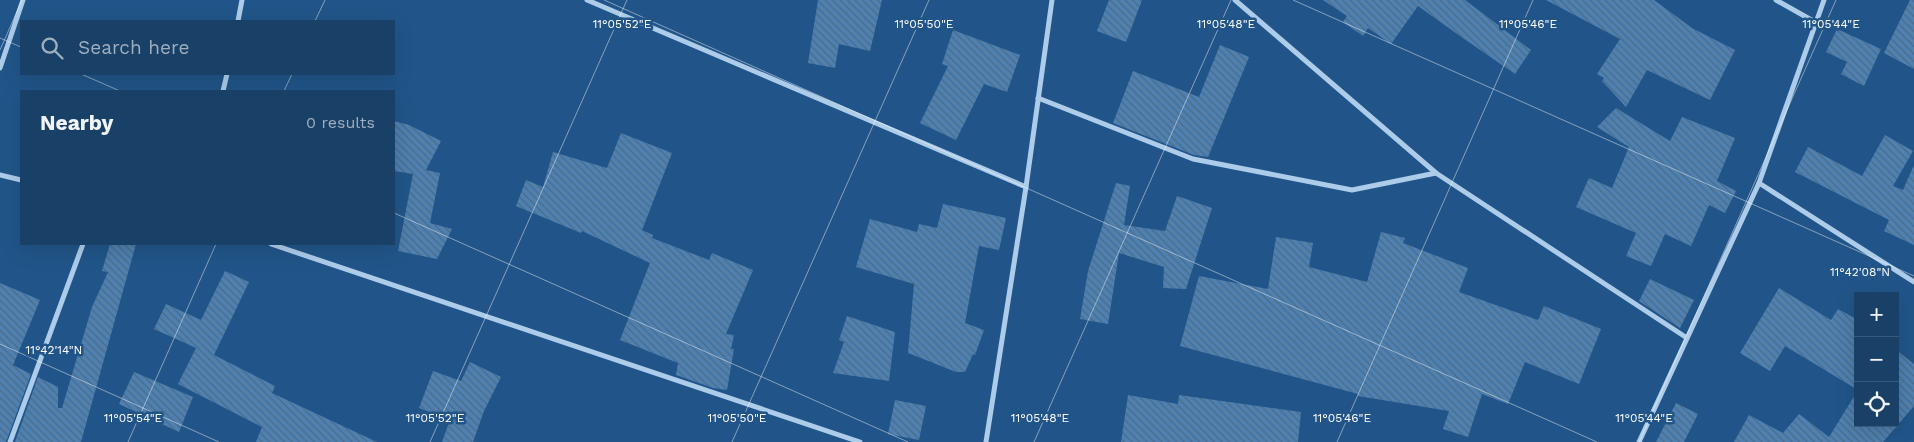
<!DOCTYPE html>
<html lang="en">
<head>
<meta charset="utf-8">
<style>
	:root { --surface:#194067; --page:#22476d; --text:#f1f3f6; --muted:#9fafc0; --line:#37597b }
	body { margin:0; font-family:"Work Sans",sans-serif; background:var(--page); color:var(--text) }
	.controls { position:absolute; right:15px; bottom:15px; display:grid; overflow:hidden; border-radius:0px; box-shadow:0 5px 20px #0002 }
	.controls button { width:45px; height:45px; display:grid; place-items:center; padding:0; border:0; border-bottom:1px solid var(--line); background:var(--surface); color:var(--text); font:25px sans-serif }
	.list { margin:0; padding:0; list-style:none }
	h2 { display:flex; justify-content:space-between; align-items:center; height:65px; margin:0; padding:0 20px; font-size:21px }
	h2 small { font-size:16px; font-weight:400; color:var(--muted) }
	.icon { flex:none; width:28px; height:28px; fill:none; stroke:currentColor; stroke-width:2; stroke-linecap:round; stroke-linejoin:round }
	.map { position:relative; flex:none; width:1914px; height:442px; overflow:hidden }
	.search { position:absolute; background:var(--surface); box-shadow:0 5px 20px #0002; left:20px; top:20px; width:375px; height:55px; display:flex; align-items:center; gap:12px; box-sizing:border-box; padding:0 18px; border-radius:0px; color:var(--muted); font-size:19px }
	.panel { position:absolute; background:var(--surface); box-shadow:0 5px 20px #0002; left:20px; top:90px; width:375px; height:155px; border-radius:0px }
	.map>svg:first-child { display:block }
	.building { fill:url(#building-back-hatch) }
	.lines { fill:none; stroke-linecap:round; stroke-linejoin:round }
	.street { stroke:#adccea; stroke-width:5 }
	.ticks { fill:none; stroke:#fff; stroke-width:1; stroke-opacity:0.45 }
	.ticks-label { font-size:12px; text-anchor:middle; fill:#fff; stroke:#215589; stroke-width:5; stroke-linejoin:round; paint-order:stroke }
</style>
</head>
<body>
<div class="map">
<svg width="1914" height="442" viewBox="0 0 1914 442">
	<defs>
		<pattern id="building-back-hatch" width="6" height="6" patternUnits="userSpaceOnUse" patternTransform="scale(1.25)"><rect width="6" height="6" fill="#4e81b2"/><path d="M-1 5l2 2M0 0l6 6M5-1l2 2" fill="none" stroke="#4d6984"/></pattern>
	</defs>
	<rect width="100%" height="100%" fill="#215589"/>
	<!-- building -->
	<g class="building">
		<path d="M 818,0 L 882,0 L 870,51 L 839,44 L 835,68 L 808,63 Z"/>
		<path d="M 1109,0 L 1142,0 L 1126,42 L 1097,31 Z"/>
		<path d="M 1323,0 L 1465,0 L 1531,50 L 1515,74 L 1460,36 L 1418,6 L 1391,44 L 1368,28 L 1363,36 L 1343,22 L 1347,16 Z"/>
		<path d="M 1546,0 L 1654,0 L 1692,28 L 1735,50 L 1710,100 L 1647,70 L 1626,107 L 1602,81 L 1604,78 L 1597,74 L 1620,39 Z"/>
		<path d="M 1910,0 L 1914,0 L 1914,69 L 1884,53 Z"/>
		<path d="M 1837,29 L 1881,49 L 1864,86 L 1841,74 L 1847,62 L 1826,52 Z"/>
		<path d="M 953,30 L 1020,55 L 1007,92 L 984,84 L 956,140 L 920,123 L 948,66 L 942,64 Z"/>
		<path d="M 1220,45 L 1249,57 L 1208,157 L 1194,155 L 1113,123 L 1133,71 L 1199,97 Z"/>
		<path d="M 1616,108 L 1670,141 L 1682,117 L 1735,138 L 1717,181 L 1736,191 L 1725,213 L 1709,205 L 1691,246 L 1665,234 L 1651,266 L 1626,256 L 1636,233 L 1576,207 L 1589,178 L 1612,188 L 1629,147 L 1597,127 Z"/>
		<path d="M 394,121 L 409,125 L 441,141 L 426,170 L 440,173 L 430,223 L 452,229 L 437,259 L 398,251 L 413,174 L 394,171 Z"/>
		<path d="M 621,133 L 672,153 L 642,230 L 653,235 L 652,238 L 709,260 L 712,253 L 753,270 L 726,334 L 734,335 L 731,349 L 734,349 L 727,390 L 713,388 L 676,375 L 678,363 L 620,340 L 650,263 L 582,231 L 581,233 L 516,206 L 526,180 L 543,187 L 553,152 L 607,168 Z"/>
		<path d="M 1885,135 L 1913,151 L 1893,186 L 1903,190 L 1914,165 L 1914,245 L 1884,231 L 1889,220 L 1795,172 L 1808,147 L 1862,176 Z"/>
		<path d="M 1116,183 L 1130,186 L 1124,225 L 1165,231 L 1177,196 L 1212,208 L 1186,289 L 1163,288 L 1164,267 L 1119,253 L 1108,324 L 1080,319 L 1088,271 Z"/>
		<path d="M 943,204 L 1006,218 L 999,250 L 979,246 L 965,323 L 984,330 L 975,355 L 973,354 L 965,372 L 956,372 L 908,353 L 914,284 L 856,267 L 870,219 L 917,232 L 919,224 L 937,228 Z"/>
		<path d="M 1381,232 L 1405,238 L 1403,243 L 1468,268 L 1459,292 L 1538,320 L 1544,306 L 1601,329 L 1579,384 L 1525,362 L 1508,404 L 1482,394 L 1468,437 L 1443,429 L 1449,411 L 1358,396 L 1358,394 L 1180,346 L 1199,276 L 1268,289 L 1276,237 L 1313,243 L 1309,267 L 1367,282 Z"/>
		<path d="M 110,244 L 136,244 L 81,442 L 15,442 L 38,377 L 58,387 L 58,408 L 62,408 L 92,307 L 108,272 L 102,271 Z"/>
		<path d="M 225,271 L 249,282 L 214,355 L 275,386 L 272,393 L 377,442 L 256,442 L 262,427 L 178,384 L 196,348 L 154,329 L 166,304 L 201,320 Z"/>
		<path d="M 1650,279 L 1694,300 L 1680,328 L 1639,301 Z"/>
		<path d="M 0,283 L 40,300 L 13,365 L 31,374 L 6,442 L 0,442 Z"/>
		<path d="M 1779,288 L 1831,320 L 1838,309 L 1858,320 L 1858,390 L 1785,346 L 1770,371 L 1740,353 Z"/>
		<path d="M 847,316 L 895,332 L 889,381 L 833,373 L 844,342 L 839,340 Z"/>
		<path d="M 1895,349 L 1914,364 L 1914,406 L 1883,442 L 1734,442 L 1749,415 L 1783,433 L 1799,414 L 1829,437 L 1858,390 L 1858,423 L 1895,423 Z"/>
		<path d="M 470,362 L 501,377 L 484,411 L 473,442 L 442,442 L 450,420 L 419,408 L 433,371 L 461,381 Z"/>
		<path d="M 134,372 L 193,397 L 179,432 L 119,404 Z"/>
		<path d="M 1128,395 L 1178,404 L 1179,395 L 1301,412 L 1298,442 L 1121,442 Z"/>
		<path d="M 895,400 L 926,406 L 919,440 L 888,434 Z"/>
		<path d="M 1676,403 L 1698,414 L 1684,442 L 1656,442 Z"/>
	</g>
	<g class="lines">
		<!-- street -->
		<g class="street">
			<path d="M 587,0 L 1026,187"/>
			<path d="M 1235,0 L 1436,173 L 1687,338"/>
			<path d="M 1776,0 L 1815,22"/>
			<path d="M 238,21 L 242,0"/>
			<path d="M 0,68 L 23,0"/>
			<path d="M 223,91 L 227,74"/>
			<path d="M 1038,98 L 1193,159 L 1352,190 L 1436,173"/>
			<path d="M 0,175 L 21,180"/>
			<path d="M 1759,183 L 1914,282"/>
			<path d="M 271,244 L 860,442"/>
			<path d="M 10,442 L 83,244"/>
			<path d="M 986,442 L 1026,187 L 1052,0"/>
			<path d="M 1639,442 L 1759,183 L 1824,0"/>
		</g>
	</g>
	<!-- ticks -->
	<path class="ticks" d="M 604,0 L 1597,442M 1293,0 L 1914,276M 315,21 L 325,0M 0,38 L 21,47M 0,50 L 22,0M 81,74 L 120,91M 284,91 L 292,74M 394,213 L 908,442M 0,344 L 219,442M 128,442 L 216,244M 430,442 L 627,0M 732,442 L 929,0M 1034,442 L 1231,0M 1337,442 L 1533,0M 1639,442 L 1836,0"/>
	<g class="ticks-label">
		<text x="622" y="28">11°05'52"E</text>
		<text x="924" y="28">11°05'50"E</text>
		<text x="1226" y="28">11°05'48"E</text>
		<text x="1528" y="28">11°05'46"E</text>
		<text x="1831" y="28">11°05'44"E</text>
		<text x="1860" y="276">11°42'08"N</text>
		<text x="54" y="354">11°42'14"N</text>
		<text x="133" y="422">11°05'54"E</text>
		<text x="435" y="422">11°05'52"E</text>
		<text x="737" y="422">11°05'50"E</text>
		<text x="1040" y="422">11°05'48"E</text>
		<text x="1342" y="422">11°05'46"E</text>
		<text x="1644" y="422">11°05'44"E</text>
	</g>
</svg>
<div class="controls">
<button>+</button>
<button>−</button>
<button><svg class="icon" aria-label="locate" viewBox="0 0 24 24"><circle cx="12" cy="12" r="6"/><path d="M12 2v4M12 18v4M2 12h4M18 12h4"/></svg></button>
</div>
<div class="search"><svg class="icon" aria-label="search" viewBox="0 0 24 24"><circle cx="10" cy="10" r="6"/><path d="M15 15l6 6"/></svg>Search here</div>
<section class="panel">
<h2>Nearby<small>0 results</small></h2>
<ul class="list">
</ul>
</section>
</div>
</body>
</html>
